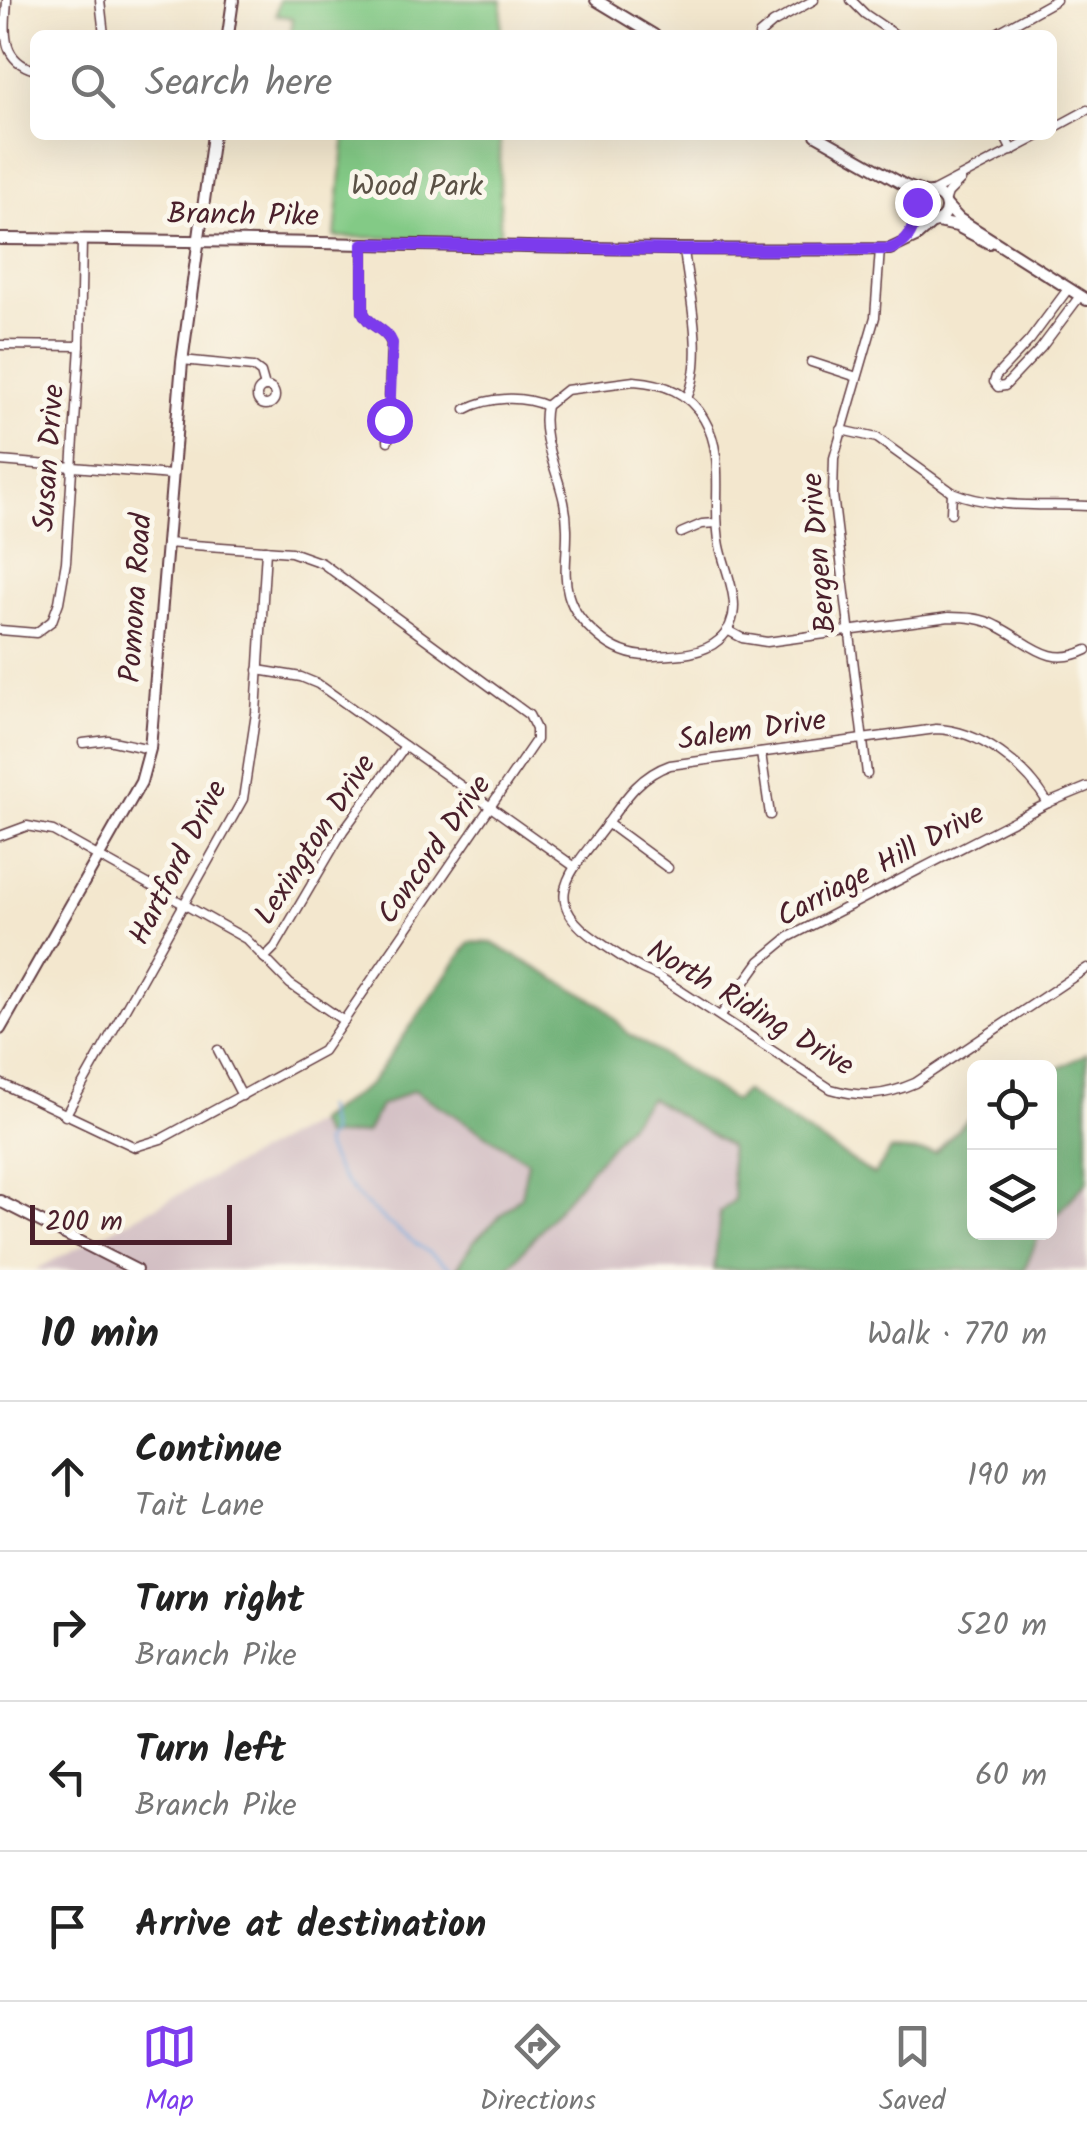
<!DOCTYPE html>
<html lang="en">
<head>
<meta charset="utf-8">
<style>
	:root { --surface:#fff; --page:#f2f2f2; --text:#222; --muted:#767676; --line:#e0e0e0; --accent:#7c3aed }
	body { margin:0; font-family:Kalam,sans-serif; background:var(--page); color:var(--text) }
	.controls { position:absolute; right:30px; bottom:30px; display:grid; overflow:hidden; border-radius:15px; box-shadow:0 10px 40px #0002 }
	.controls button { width:90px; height:90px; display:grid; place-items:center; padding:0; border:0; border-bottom:2px solid var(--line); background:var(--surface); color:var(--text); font:50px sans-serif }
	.scale { position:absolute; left:30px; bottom:25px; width:202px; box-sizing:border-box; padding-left:10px; border:5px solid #4a1f2b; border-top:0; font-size:28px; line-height:35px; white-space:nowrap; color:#4a1f2b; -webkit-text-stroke:8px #fbf7ec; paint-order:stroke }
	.stop { position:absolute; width:30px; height:30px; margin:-22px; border:8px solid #7c3aed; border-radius:50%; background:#fff }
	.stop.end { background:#7c3aed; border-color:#fff; box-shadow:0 2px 10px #0008 }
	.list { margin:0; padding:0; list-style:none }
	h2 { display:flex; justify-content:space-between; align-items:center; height:130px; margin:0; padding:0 40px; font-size:42px }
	h2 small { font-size:32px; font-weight:400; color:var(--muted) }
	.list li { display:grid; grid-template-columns:65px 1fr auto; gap:30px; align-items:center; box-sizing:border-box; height:150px; padding:0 40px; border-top:2px solid var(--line) }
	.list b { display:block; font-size:38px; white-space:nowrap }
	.list p { margin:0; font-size:32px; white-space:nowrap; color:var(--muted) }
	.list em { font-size:32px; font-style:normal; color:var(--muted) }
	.icon { flex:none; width:55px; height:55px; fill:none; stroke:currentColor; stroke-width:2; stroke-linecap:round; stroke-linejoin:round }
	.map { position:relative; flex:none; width:1087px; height:1270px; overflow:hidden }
	.search { position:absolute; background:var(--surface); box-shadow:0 10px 40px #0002; left:30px; right:30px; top:30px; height:110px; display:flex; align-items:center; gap:25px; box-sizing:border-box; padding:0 35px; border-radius:15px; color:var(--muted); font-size:38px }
	.sheet { height:730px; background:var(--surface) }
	nav { display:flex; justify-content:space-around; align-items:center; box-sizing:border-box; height:140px; border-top:2px solid var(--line); background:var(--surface); font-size:28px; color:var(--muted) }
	nav a { display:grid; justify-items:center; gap:5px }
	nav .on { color:var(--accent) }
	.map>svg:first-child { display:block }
	.industrial { fill:#d2bec3 }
	.green { fill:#83ca86; stroke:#667458; stroke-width:2.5 }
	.forest { fill:#6aae73; stroke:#5a664f; stroke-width:2.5 }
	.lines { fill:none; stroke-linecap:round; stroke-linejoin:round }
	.stream { stroke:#6ea4db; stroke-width:2.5 }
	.street-casing { stroke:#633d43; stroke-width:11 }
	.secondary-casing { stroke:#633d43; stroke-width:14 }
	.street { stroke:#fff; stroke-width:8 }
	.secondary { stroke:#fff; stroke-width:10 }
	.route { stroke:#7c3aed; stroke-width:12 }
	.labels { text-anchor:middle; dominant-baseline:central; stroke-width:10; stroke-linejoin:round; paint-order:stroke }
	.park-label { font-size:30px; fill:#5b5246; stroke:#fbf7ec }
	.street-label { font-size:30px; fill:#4a1f2b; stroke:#fbf7ec }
</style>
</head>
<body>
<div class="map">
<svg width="1087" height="1270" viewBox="0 0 1087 1270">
	<rect width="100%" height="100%" fill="#fbf7ec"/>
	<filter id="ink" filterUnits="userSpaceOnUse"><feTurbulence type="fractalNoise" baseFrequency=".01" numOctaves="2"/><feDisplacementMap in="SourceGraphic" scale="20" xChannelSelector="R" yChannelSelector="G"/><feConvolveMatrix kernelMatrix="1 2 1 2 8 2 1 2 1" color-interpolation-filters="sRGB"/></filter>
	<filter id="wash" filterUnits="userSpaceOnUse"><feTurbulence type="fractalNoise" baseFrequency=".0048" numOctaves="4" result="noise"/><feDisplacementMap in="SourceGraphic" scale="40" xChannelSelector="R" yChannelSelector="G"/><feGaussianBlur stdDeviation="2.25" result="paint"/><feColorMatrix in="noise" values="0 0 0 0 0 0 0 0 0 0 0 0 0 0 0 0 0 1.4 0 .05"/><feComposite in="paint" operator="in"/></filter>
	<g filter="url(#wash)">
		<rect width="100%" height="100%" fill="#f3e7ce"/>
		<!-- industrial -->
		<path class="industrial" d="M 560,994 L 831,1165 L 974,1232 L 1050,1232 L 1050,1158 L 1087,1115 L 1087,1270 L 35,1270 Z"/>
		<!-- green -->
		<g class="green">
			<path d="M 279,0 L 502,0 L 501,35 L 291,35 L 292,18 L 276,15 Z"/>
			<path d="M 345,135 L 500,135 L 500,240 L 335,237 Z"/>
		</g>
		<!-- forest -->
		<g class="forest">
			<path d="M 470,942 L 492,943 L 602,1005 L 628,1033 L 734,1101 L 744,1091 L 874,1175 L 891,1150 L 935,1153 L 974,1113 L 974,1232 L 1040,1233 L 1024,1270 L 714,1270 L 720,1212 L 734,1200 L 729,1146 L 650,1098 L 507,1270 L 456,1270 L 473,1242 L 521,1196 L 528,1161 L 414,1090 L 380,1106 L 366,1133 L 324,1137 L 316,1122 L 370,1084 Z"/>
			<path d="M 1087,1053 L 1087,1181 L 1050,1222 L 1050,1073 Z"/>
		</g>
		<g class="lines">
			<!-- stream -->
			<path class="stream" d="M 325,1107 L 330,1134 L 324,1143 C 343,1201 406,1235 453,1270"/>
		</g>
	</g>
	<g filter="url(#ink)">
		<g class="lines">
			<defs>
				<g id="street">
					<path d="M 7,0 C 5,32 0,60 35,70"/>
					<path d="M 100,0 L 104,35"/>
					<path d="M 851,0 L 865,14 L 896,35"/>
					<path d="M 759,35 L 773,23 L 814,0"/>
					<path d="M 993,35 L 1056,0"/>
					<path d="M 1052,129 L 1087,110"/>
					<path d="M 1004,135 L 1012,151"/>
					<path d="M 930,193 L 1041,135"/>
					<path d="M 945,202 L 948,193 L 961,180"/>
					<path d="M 363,244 L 363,312 C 369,327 386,328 391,343 L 388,441"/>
					<path d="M 684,250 C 689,294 706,358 687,398"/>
					<path d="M 1068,289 L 1030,340 L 996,376 L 994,382 L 998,387 L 1005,386 L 1041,348 L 1080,296"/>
					<path d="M 0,345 L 80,346"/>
					<path d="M 182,360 L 253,367 L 261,373 L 265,387"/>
					<path d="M 811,362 L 857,377"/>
					<path d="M 634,381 C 663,383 689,392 704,419 C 727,458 711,504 720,546 C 724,566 734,586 734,606 C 734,618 729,632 719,640 C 702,655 675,655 653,656 C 632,657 614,650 598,636 C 545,592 576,558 564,502 C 558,472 539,436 546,406 L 566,390 Z"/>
					<circle cx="266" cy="396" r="9"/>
					<path d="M 466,409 C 489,397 522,395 546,406"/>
					<path d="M 841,430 L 877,438 L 952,492 C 993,509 1043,504 1087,506"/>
					<path d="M 0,461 L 171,475"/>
					<path d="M 951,513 L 952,492"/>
					<path d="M 681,533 L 702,524 L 717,523"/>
					<path d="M 0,630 L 36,633 L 52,621 L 59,602 L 66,562 L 80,346 L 82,240"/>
					<path d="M 727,630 L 742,638 L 767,642 L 949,617 C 966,617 982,618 997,626 C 1030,642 1048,669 1087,650"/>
					<path d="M 258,670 L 301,677 L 318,684 L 575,867"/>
					<path d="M 83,743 L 108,740 L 150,749"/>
					<path d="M 761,753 L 770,815"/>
					<path d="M 867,774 L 833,495 L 834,458 L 875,317 L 880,249"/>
					<path d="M 1048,803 C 1026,766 980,730 936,729 L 670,765 C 638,776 623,802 604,828 C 570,873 538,901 598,941 C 618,955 635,967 658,976 L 831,1089 C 862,1098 885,1096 915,1083 L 1087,968"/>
					<path d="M 607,823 L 668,868"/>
					<path d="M 0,836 L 27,826 L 53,831 L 246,939 L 290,984 L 344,1021"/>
					<path d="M 264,958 L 275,947 L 343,831 L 405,746"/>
					<path d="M 721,1015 L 760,961 L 789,937 L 1048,803 L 1087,787"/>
					<path d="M 218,1050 L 242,1096"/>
					<path d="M 0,1083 L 135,1147 L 161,1139 L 323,1051 L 536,740 L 536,729 L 529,715 L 322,563 L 291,552 L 166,543"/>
					<path d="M 65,1116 L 243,799 L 256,713 L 266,550"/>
				</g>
				<g id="secondary">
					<path d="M 596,0 L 654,35"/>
					<path d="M 228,35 L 233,0"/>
					<path d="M 816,135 L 906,186 L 927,194"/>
					<circle cx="931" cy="208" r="15"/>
					<path d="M 946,205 L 959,219 L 1087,300"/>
					<path d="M 938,222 L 957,226 L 989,243"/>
					<path d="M 0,239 C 297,240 594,252 890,249 L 916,237 L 932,223"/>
					<path d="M 0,1029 L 141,782 L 150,749 L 182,362 L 213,135"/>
					<path d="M 0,1201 L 136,1270"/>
				</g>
			</defs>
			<!-- street casing -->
			<use href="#street" class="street-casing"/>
			<!-- secondary casing -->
			<use href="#secondary" class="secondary-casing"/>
			<!-- street -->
			<use href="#street" class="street"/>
			<!-- secondary -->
			<use href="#secondary" class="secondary"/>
		</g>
	</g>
	<g class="lines" filter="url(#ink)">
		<!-- route -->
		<path class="route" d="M 389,420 L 392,343 C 386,328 369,327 363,312 L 363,244 L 684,250 L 890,249 C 913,242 915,223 917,202"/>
	</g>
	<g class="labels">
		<!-- park labels -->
		<g class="park-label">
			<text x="417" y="187">Wood Park</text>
		</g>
		<!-- street labels -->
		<g class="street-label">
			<text transform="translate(243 216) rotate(1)">Branch Pike</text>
			<text transform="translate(50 458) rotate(-86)">Susan Drive</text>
			<text transform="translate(820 553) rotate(-95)">Bergen Drive</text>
			<text transform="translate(137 598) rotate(-86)">Pomona Road</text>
			<text transform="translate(752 731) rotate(-8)">Salem Drive</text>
			<text transform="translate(316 840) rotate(-57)">Lexington Drive</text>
			<text transform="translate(435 850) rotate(-55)">Concord Drive</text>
			<text transform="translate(179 863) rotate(-63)">Hartford Drive</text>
			<text transform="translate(881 866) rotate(-28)">Carriage Hill Drive</text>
			<text transform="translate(750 1009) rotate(31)">North Riding Drive</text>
		</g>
	</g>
</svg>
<div class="controls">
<button><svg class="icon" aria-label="locate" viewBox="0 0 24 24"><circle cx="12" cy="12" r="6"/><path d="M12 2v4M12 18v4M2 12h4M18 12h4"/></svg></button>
<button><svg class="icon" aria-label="layers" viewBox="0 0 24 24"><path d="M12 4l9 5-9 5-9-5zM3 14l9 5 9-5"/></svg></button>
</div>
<div class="scale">200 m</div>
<div class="stop" style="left:389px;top:420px"></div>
<div class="stop end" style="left:917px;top:202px"></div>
<div class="search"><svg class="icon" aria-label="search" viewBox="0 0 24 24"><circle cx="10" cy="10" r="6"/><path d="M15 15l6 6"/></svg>Search here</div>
</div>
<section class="sheet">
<h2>10 min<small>Walk · 770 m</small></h2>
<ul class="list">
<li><svg class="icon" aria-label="ahead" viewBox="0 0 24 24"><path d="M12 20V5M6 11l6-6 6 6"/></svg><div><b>Continue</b><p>Tait Lane</p></div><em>190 m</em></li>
<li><svg class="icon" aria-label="right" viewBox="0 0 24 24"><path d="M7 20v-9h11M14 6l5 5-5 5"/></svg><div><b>Turn right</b><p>Branch Pike</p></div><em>520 m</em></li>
<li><svg class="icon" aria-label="left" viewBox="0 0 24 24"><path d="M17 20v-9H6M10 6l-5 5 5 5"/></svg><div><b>Turn left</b><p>Branch Pike</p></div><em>60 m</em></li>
<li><svg class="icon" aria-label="arrive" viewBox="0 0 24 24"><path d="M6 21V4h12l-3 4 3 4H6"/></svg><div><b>Arrive at destination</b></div></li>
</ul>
</section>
<nav>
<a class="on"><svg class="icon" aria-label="map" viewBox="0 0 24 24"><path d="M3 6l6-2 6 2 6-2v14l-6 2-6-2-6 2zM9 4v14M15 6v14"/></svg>Map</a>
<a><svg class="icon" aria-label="directions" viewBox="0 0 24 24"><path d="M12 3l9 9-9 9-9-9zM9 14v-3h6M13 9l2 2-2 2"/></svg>Directions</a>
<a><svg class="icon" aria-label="saved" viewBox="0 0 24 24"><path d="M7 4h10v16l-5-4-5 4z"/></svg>Saved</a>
</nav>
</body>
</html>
